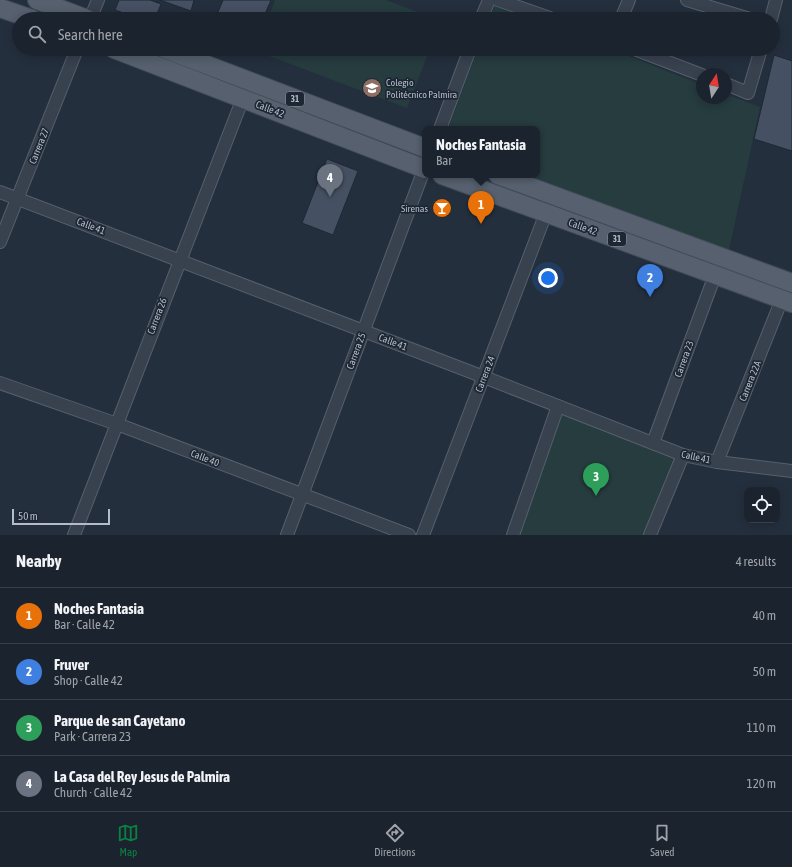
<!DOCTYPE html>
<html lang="en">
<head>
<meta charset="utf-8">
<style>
	:root { --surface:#1b232e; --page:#242b36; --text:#f1f3f6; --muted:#a0a4aa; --line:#39404a; --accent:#0b8043 }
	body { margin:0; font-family:"Asap Condensed",sans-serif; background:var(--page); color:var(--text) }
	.controls { position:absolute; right:12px; bottom:12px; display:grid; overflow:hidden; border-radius:8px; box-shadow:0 2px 10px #0003 }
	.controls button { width:36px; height:36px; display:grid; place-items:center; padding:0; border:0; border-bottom:1px solid var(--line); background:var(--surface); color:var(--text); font:20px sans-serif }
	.compass { position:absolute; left:696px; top:68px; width:36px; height:36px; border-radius:50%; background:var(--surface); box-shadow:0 2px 10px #0003; rotate:12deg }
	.scale { position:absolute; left:12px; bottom:10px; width:98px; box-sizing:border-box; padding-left:4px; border:2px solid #b4bcc9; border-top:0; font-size:11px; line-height:14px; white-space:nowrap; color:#b4bcc9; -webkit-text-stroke:3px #1d2633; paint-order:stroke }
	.you { position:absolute; left:548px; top:278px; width:14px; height:14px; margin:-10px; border:3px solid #fff; border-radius:50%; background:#1a73e8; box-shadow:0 0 0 6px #1a73e833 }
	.badge { display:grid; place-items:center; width:26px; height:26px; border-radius:50%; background:var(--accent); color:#fff; font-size:13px; font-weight:700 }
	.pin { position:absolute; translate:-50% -33px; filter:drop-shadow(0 1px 2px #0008) }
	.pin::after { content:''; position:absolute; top:21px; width:14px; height:12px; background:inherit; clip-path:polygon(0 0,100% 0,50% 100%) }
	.popup { position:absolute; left:422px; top:126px; width:118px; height:52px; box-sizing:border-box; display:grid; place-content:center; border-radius:8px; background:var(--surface); filter:drop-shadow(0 1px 3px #0005); font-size:13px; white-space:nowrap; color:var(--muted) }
	.popup b { font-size:15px; color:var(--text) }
	.popup::after { content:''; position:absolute; left:50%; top:100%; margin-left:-8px; border:8px solid transparent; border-top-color:var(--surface) }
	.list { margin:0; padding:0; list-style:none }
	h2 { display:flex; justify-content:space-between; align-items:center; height:52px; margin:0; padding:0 16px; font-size:17px }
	h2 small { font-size:13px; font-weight:400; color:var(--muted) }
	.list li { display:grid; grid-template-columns:26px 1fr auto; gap:12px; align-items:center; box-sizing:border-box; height:56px; padding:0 16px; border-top:1px solid var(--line) }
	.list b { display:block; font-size:15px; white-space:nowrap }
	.list p { margin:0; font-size:13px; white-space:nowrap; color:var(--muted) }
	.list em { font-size:13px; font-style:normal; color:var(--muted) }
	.icon { flex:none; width:22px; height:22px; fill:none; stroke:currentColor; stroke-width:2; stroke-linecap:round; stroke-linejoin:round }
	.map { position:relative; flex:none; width:792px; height:535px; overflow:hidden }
	.search { position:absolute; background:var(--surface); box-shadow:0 2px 10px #0003; left:12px; right:12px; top:12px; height:44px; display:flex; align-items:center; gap:10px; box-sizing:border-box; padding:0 14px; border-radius:22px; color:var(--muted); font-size:15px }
	.sheet { height:276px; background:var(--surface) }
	nav { display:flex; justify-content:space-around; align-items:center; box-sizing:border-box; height:56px; border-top:1px solid var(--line); background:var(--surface); font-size:11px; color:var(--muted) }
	nav a { display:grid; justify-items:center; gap:2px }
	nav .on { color:var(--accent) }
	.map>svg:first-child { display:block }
	.green { fill:#263c3f }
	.building { fill:#455162; stroke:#1f2835 }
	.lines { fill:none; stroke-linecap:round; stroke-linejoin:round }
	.minor-casing { stroke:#565f6c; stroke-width:14 }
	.primary-casing { stroke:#414a57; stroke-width:20 }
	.minor { stroke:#38414e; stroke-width:12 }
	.primary { stroke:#56606e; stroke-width:18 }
	.labels { text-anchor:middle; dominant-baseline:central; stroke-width:3.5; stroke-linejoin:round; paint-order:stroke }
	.shield { fill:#1d2633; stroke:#878f9c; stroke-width:1 }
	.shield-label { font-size:9px; font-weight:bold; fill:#b4bcc9 }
	.poi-label { font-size:10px; fill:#b4bcc9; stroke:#1d2633; text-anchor:start }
	.street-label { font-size:10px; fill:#b4bcc9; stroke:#1d2633 }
</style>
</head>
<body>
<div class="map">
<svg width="792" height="535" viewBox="0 0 792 535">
	<rect width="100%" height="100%" fill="#242f3e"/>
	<!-- green -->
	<g class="green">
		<path d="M 275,0 L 386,0 L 436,19 L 268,19 Z"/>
		<path d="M 495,4 L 533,19 L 490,19 Z"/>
		<path d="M 257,49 L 430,49 L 407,108 L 256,51 Z"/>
		<path d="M 478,49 L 611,49 L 702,85 L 702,98 L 726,98 L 726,94 L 760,107 L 729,250 L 525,175 L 537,175 L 537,129 L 448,129 Z"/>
		<path d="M 558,411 L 678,457 L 647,535 L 516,535 Z"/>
	</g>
	<!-- building -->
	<g class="building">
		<path d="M 119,0 L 150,0 L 161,4 L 155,19 L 141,19 L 115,10 Z"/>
		<path d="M 160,0 L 194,0 L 191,11 Z"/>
		<path d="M 223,0 L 271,0 L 263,19 L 215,19 Z"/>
		<path d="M 774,55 L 792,61 L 792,151 L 754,139 Z"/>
		<path d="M 327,159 L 358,171 L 333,235 L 302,223 Z"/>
	</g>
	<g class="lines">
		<defs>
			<g id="minor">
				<path d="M 498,0 L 553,19"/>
				<path d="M 687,0 L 750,19"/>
				<path d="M 90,19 L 98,0"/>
				<path d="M 481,19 L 489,0"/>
				<path d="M 621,19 L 629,0"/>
				<path d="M 771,19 L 776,0"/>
				<path d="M 634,49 L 702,75"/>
				<path d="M 726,84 L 748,93 L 761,49"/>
				<path d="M 440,129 L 470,49"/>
				<path d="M 0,192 L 484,377 L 683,455 L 717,462 L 792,471"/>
				<path d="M 0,242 L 77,49"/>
				<path d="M 0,383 L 117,424 L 409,535"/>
				<path d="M 653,443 L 715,275"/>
				<path d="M 717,462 L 782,299"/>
				<path d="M 74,535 L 243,98"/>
				<path d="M 287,535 L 425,167"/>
				<path d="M 423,535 L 546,213"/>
				<path d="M 513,535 L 558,406"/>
				<path d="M 650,535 L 683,455"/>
			</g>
			<g id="primary">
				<path d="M 37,0 L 87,19"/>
				<path d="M 0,8 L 32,19"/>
				<path d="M 114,49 L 425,169"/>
				<path d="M 165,49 L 425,148"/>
				<path d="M 442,175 L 792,303"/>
				<path d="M 498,175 L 792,283"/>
			</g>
		</defs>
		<!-- minor casing -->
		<use href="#minor" class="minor-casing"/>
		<!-- primary casing -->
		<use href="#primary" class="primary-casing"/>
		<!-- minor -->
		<use href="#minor" class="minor"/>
		<!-- primary -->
		<use href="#primary" class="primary"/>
	</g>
	<!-- icons -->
	<defs>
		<symbol id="school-disc" viewBox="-11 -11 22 22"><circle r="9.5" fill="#8d6e63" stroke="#1d2633"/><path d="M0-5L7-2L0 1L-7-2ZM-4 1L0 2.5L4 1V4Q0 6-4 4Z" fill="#fff"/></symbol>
		<symbol id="bar-disc" viewBox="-11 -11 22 22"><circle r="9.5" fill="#e8710a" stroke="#1d2633"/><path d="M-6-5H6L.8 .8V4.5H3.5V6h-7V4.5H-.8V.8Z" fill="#fff"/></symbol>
	</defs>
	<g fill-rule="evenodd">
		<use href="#school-disc" x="361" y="77" width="22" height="22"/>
		<use href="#bar-disc" x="431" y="197" width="22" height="22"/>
	</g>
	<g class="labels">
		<!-- shield labels -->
		<g class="shield">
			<rect x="286" y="92" width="18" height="14" rx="3"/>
			<rect x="608" y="232" width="18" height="14" rx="3"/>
		</g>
		<g class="shield-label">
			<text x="295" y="99">31</text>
			<text x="617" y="239">31</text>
		</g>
		<!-- poi labels -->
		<g class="poi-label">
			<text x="386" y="82">Colegio<tspan x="386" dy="12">Politécnico Palmira</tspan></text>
			<text x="428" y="208" text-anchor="end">Sirenas</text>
		</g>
		<!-- street labels -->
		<g class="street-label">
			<text transform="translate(270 109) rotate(21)">Calle 42</text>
			<text transform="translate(39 146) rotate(-68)">Carrera 27</text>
			<text transform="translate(91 226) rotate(21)">Calle 41</text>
			<text transform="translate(583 227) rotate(20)">Calle 42</text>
			<text transform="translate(157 316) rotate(-69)">Carrera 26</text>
			<text transform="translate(393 342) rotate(21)">Calle 41</text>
			<text transform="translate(356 351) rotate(-70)">Carrera 25</text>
			<text transform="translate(684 359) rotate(-70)">Carrera 23</text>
			<text transform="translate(485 374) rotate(-69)">Carrera 24</text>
			<text transform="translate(750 381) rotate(-68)">Carrera 22A</text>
			<text transform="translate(696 457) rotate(12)">Calle 41</text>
			<text transform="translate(205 458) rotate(21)">Calle 40</text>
		</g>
	</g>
</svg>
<div class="controls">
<button><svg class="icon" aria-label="locate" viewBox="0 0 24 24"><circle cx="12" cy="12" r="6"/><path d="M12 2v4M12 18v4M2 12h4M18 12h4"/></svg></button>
</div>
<svg class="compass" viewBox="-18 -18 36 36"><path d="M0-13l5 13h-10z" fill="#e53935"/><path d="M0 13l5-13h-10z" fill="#a0a4aa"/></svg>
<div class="scale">50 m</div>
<div class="you"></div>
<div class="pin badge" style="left:481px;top:224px;background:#e8710a">1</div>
<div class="popup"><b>Noches Fantasia</b>Bar</div>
<div class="pin badge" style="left:650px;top:297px;background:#3f7fe0">2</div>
<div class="pin badge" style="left:596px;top:496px;background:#2e9e5b">3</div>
<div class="pin badge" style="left:330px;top:197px;background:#6b7280">4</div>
<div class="search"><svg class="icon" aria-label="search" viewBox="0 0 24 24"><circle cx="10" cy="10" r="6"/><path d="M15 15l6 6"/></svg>Search here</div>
</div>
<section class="sheet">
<h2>Nearby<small>4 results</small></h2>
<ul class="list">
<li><span class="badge" style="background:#e8710a">1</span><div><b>Noches Fantasia</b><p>Bar · Calle 42</p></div><em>40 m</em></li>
<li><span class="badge" style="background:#3f7fe0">2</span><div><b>Fruver</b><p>Shop · Calle 42</p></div><em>50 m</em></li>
<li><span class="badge" style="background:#2e9e5b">3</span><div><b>Parque de san Cayetano</b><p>Park · Carrera 23</p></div><em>110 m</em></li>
<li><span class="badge" style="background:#6b7280">4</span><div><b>La Casa del Rey Jesus de Palmira</b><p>Church · Calle 42</p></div><em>120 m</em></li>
</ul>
</section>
<nav>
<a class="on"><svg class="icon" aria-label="map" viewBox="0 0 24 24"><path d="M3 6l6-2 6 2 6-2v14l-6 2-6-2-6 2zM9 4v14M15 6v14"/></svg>Map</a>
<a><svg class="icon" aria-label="directions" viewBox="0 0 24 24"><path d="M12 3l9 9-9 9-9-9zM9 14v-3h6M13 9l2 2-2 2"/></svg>Directions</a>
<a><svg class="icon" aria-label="saved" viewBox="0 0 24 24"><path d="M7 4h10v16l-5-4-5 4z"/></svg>Saved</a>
</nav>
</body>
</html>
